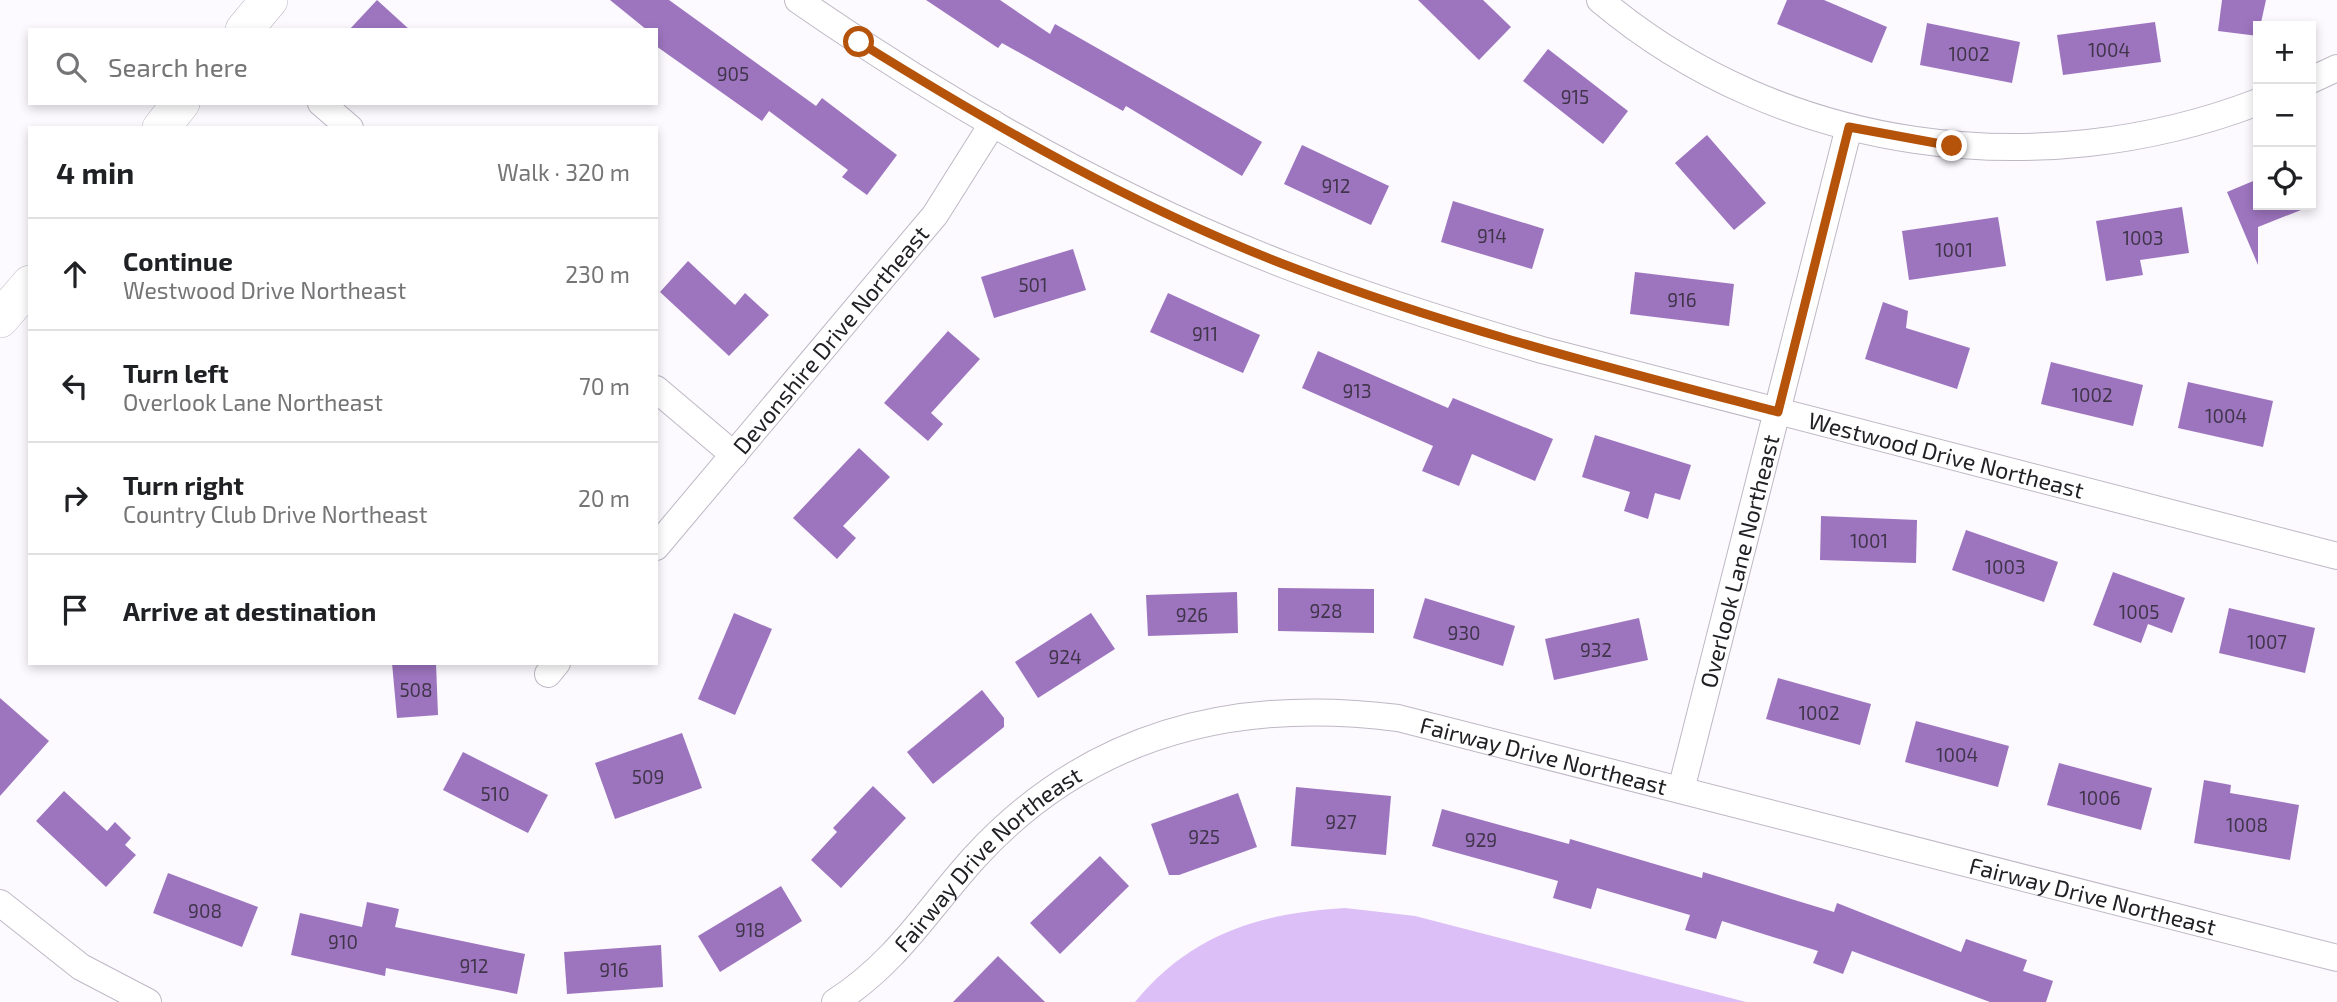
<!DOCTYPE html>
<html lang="en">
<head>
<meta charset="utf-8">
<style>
	:root { --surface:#fff; --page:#f6f6f6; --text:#202124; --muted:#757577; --line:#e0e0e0 }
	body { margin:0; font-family:"Exo 2",sans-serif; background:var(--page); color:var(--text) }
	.controls { position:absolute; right:21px; top:21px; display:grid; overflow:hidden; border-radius:0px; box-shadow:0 4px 10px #0003 }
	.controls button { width:63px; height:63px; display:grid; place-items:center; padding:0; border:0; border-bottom:2px solid var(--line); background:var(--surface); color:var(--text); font:35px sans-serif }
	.stop { position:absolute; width:21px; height:21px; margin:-16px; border:5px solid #b45309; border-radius:50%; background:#fff }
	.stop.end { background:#b45309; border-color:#fff; box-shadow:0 2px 7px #0008 }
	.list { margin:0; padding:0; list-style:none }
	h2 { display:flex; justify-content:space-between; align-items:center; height:91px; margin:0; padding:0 28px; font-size:30px }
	h2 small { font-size:23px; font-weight:400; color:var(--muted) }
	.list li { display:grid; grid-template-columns:46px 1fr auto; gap:21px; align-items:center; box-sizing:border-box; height:112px; padding:0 28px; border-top:2px solid var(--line) }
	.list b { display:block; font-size:26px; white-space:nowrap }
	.list p { margin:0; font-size:23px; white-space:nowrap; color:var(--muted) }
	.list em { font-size:23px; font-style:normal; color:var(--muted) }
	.icon { flex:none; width:38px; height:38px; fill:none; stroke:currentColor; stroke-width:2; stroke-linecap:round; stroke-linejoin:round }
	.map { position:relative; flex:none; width:2337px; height:1002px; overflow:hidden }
	.search { position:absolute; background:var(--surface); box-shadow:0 4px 10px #0003; left:28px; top:28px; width:630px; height:77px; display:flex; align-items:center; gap:18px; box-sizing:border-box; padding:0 24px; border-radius:0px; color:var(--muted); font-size:26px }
	.panel { position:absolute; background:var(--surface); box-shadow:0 4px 10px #0003; left:28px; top:126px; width:630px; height:539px; border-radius:0px }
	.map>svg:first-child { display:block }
	.green { fill:#dbbff6 }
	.building { fill:#9d75bf }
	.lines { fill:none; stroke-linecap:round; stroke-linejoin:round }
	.street-casing { stroke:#beb8c5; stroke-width:28 }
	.secondary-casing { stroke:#beb8c5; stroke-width:38 }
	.street { stroke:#fff; stroke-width:26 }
	.secondary { stroke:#fff; stroke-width:37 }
	.route { stroke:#b45309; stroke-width:9 }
	.labels { text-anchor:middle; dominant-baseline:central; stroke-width:5; stroke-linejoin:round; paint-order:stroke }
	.number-label { font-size:19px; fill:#41354b }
	.street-label { font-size:23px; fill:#222024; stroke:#fff }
</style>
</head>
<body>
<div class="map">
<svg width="2337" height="1002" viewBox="0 0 2337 1002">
	<rect width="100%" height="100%" fill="#fcf9ff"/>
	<!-- green -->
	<path class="green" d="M 1345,908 L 1415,916 L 1746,1002 L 1135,1002 C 1191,934 1260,913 1345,908 Z"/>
	<!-- building -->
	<g class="building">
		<path d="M 377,0 L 410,30 L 349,30 Z"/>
		<path d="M 610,0 L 669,0 L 816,106 L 822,98 L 897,155 L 867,195 L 842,177 L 848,170 L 769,111 L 762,121 L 656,46 L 656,30 L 647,30 Z"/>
		<path d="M 926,0 L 1000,0 L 1050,34 L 1055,24 L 1262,142 L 1242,176 L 1126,106 L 1123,111 L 1002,43 L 998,48 Z"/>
		<path d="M 1418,0 L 1483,0 L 1511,27 L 1479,60 Z"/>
		<path d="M 1787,0 L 1824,0 L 1887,27 L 1872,63 L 1777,24 Z"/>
		<path d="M 2222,0 L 2266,0 L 2258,36 L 2218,31 Z"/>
		<path d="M 2155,22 L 2161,62 L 2063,75 L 2057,35 Z"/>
		<path d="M 1927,23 L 2020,42 L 2012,83 L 1920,65 Z"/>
		<path d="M 1548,49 L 1628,111 L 1603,144 L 1523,81 Z"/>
		<path d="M 1707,135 L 1766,203 L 1734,230 L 1675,163 Z"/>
		<path d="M 1302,145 L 1389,186 L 1371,225 L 1284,184 Z"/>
		<path d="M 2258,179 L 2258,205 L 2311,206 L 2258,227 L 2258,265 L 2227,192 Z"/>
		<path d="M 1453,201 L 1544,229 L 1532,269 L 1441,242 Z"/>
		<path d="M 2182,207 L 2189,253 L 2140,260 L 2143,275 L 2106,281 L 2096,221 Z"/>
		<path d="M 1998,217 L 2006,266 L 1909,280 L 1902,231 Z"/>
		<path d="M 1073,249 L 1086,290 L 994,318 L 981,277 Z"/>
		<path d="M 688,261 L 735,305 L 745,293 L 769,315 L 729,356 L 660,292 Z"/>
		<path d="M 1635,272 L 1734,284 L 1729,326 L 1630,314 Z"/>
		<path d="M 1168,293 L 1260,335 L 1243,373 L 1150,332 Z"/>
		<path d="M 1883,302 L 1908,311 L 1906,328 L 1970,348 L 1957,389 L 1865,359 Z"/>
		<path d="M 948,331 L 980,359 L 931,413 L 943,424 L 928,441 L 884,403 Z"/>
		<path d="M 1318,351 L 1448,408 L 1453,398 L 1553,439 L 1535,481 L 1472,454 L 1459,486 L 1422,471 L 1433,446 L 1302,388 Z"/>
		<path d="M 2051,362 L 2143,385 L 2133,426 L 2041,404 Z"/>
		<path d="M 2188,382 L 2273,401 L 2263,447 L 2178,428 Z"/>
		<path d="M 1595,435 L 1691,465 L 1680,500 L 1655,493 L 1648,519 L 1624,511 L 1630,492 L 1582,477 Z"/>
		<path d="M 859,448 L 890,477 L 843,526 L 856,538 L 837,559 L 793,518 Z"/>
		<path d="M 1821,516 L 1917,520 L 1916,563 L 1820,560 Z"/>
		<path d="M 1966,530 L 2058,562 L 2044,602 L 1952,570 Z"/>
		<path d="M 2113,572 L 2185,598 L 2172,633 L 2148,624 L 2141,643 L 2093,625 Z"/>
		<path d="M 1278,588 L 1374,589 L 1374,633 L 1278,631 Z"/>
		<path d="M 1237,592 L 1238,633 L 1148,636 L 1146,595 Z"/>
		<path d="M 1425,598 L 1515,626 L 1503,666 L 1413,638 Z"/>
		<path d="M 2229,608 L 2315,628 L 2305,673 L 2219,653 Z"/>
		<path d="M 734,613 L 772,629 L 735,715 L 698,699 Z"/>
		<path d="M 1091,613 L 1115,649 L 1038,698 L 1015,662 Z"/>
		<path d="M 1639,618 L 1648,660 L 1554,680 L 1545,639 Z"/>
		<path d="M 392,663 L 436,663 L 438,715 L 397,718 Z"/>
		<path d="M 1778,678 L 1871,704 L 1860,745 L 1766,719 Z"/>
		<path d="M 982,690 L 1004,718 L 1004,727 L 933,784 L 907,752 Z"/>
		<path d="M 0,698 L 49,741 L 0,796 Z"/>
		<path d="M 1916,721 L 2009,746 L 1998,787 L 1905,762 Z"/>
		<path d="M 682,733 L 702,788 L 615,819 L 595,763 Z"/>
		<path d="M 463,752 L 548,795 L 528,833 L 443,790 Z"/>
		<path d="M 2059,763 L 2152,788 L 2141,830 L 2047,805 Z"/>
		<path d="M 2204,780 L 2231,785 L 2230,793 L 2299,805 L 2290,860 L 2194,843 Z"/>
		<path d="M 873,786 L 906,818 L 841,888 L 811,860 L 837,832 L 833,828 Z"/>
		<path d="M 1296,787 L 1391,796 L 1386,855 L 1291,846 Z"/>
		<path d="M 64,791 L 107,831 L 115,822 L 131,838 L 125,845 L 136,855 L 106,887 L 36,821 Z"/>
		<path d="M 1238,793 L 1257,847 L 1179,875 L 1169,875 L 1151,824 Z"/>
		<path d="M 1442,809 L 1569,844 L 1570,839 L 1702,878 L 1703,872 L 1834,912 L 1837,903 L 1961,952 L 1966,939 L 2027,960 L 2023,971 L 2053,981 L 2046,1002 L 1990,1002 L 1852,951 L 1843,974 L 1813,963 L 1818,951 L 1722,921 L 1716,939 L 1685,930 L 1690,915 L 1597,888 L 1591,909 L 1553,898 L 1558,881 L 1432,846 Z"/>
		<path d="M 1100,856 L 1129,886 L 1060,954 L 1030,923 Z"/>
		<path d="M 168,873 L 258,907 L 242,947 L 153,913 Z"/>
		<path d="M 781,886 L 802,921 L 720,972 L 698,936 Z"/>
		<path d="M 367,902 L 399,909 L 395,927 L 525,954 L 517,994 L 386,968 L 385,976 L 291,955 L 300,913 L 362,927 Z"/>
		<path d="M 661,945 L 663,987 L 567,994 L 564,952 Z"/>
		<path d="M 998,956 L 1045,1002 L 953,1002 Z"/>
	</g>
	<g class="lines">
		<defs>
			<g id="street">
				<path id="s1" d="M 798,0 C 951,106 1116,200 1290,267 C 1373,299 1457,325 1542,350 L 2337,556"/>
				<path d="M 1600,0 C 1782,153 2038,186 2258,102"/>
				<path d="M 2311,80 L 2337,68"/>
				<path d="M 321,103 L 350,128"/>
				<path d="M 656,389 L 734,455"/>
				<path id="s2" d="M 656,547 L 935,215 L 993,123"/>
				<path d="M 548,674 L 557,663"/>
				<path id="s3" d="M 1681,790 L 1849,127"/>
				<path d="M 0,903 L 81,967 L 148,1002"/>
				<path id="s4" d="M 835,1002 C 897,962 927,910 974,858 C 1088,733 1235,697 1398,718 L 2337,958"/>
			</g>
			<g id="secondary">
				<path d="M 244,30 L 269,0"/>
				<path d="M 161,128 L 181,103"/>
				<path d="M 0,319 L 30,284"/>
			</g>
		</defs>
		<!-- street casing -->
		<use href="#street" class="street-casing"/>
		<!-- secondary casing -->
		<use href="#secondary" class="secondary-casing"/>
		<!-- street -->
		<use href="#street" class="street"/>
		<!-- secondary -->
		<use href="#secondary" class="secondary"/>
	</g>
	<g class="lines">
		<!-- route -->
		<path class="route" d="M 859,42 C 997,128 1139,209 1291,267 C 1450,328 1614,369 1778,412 L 1849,127 L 1952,146"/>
	</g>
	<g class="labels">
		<!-- number labels -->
		<g class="number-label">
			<text x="2109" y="49">1004</text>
			<text x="1969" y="53">1002</text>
			<text x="733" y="73">905</text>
			<text x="1575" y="96">915</text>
			<text x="1336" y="185">912</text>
			<text x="1492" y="235">914</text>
			<text x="2143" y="237">1003</text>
			<text x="1954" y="249">1001</text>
			<text x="1033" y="284">501</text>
			<text x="1682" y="299">916</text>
			<text x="1205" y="333">911</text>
			<text x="1357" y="390">913</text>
			<text x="2092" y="394">1002</text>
			<text x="2226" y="415">1004</text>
			<text x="1869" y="540">1001</text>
			<text x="2005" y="566">1003</text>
			<text x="1326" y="610">928</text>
			<text x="2139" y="611">1005</text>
			<text x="1192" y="614">926</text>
			<text x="1464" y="632">930</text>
			<text x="2267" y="641">1007</text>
			<text x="1596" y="649">932</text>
			<text x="1065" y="656">924</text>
			<text x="416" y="689">508</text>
			<text x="1819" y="712">1002</text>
			<text x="1957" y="754">1004</text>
			<text x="648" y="776">509</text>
			<text x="495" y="793">510</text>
			<text x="2100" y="797">1006</text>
			<text x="1341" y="821">927</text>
			<text x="2247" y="824">1008</text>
			<text x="1204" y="836">925</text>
			<text x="1481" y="839">929</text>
			<text x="205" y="910">908</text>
			<text x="750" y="929">918</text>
			<text x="343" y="941">910</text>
			<text x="474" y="965">912</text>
			<text x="614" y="969">916</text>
		</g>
		<!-- street labels -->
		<g class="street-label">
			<text stroke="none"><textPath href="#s2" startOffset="271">Devonshire Drive Northeast</textPath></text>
			<text stroke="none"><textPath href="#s1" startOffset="1244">Westwood Drive Northeast</textPath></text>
			<text stroke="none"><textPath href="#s3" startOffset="236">Overlook Lane Northeast</textPath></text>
			<text stroke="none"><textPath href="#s4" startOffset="817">Fairway Drive Northeast</textPath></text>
			<text stroke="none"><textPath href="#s4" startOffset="210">Fairway Drive Northeast</textPath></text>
			<text stroke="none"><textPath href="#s4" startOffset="1384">Fairway Drive Northeast</textPath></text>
		</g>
	</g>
</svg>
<div class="controls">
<button>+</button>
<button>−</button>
<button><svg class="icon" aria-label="locate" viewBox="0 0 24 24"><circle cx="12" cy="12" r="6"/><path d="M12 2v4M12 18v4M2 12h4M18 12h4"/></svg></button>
</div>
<div class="stop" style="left:859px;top:42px"></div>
<div class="stop end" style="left:1952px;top:146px"></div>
<div class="search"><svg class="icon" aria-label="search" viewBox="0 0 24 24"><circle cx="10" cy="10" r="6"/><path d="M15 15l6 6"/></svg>Search here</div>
<section class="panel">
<h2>4 min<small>Walk · 320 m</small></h2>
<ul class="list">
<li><svg class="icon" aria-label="ahead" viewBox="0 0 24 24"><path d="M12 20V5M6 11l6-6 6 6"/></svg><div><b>Continue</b><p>Westwood Drive Northeast</p></div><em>230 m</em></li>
<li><svg class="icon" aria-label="left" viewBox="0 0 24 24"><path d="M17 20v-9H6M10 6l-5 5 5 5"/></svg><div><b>Turn left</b><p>Overlook Lane Northeast</p></div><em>70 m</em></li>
<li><svg class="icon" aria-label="right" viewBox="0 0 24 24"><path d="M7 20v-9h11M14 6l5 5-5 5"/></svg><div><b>Turn right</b><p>Country Club Drive Northeast</p></div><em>20 m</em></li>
<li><svg class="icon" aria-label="arrive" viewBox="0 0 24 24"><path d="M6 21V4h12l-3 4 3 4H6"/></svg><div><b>Arrive at destination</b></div></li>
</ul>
</section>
</div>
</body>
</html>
